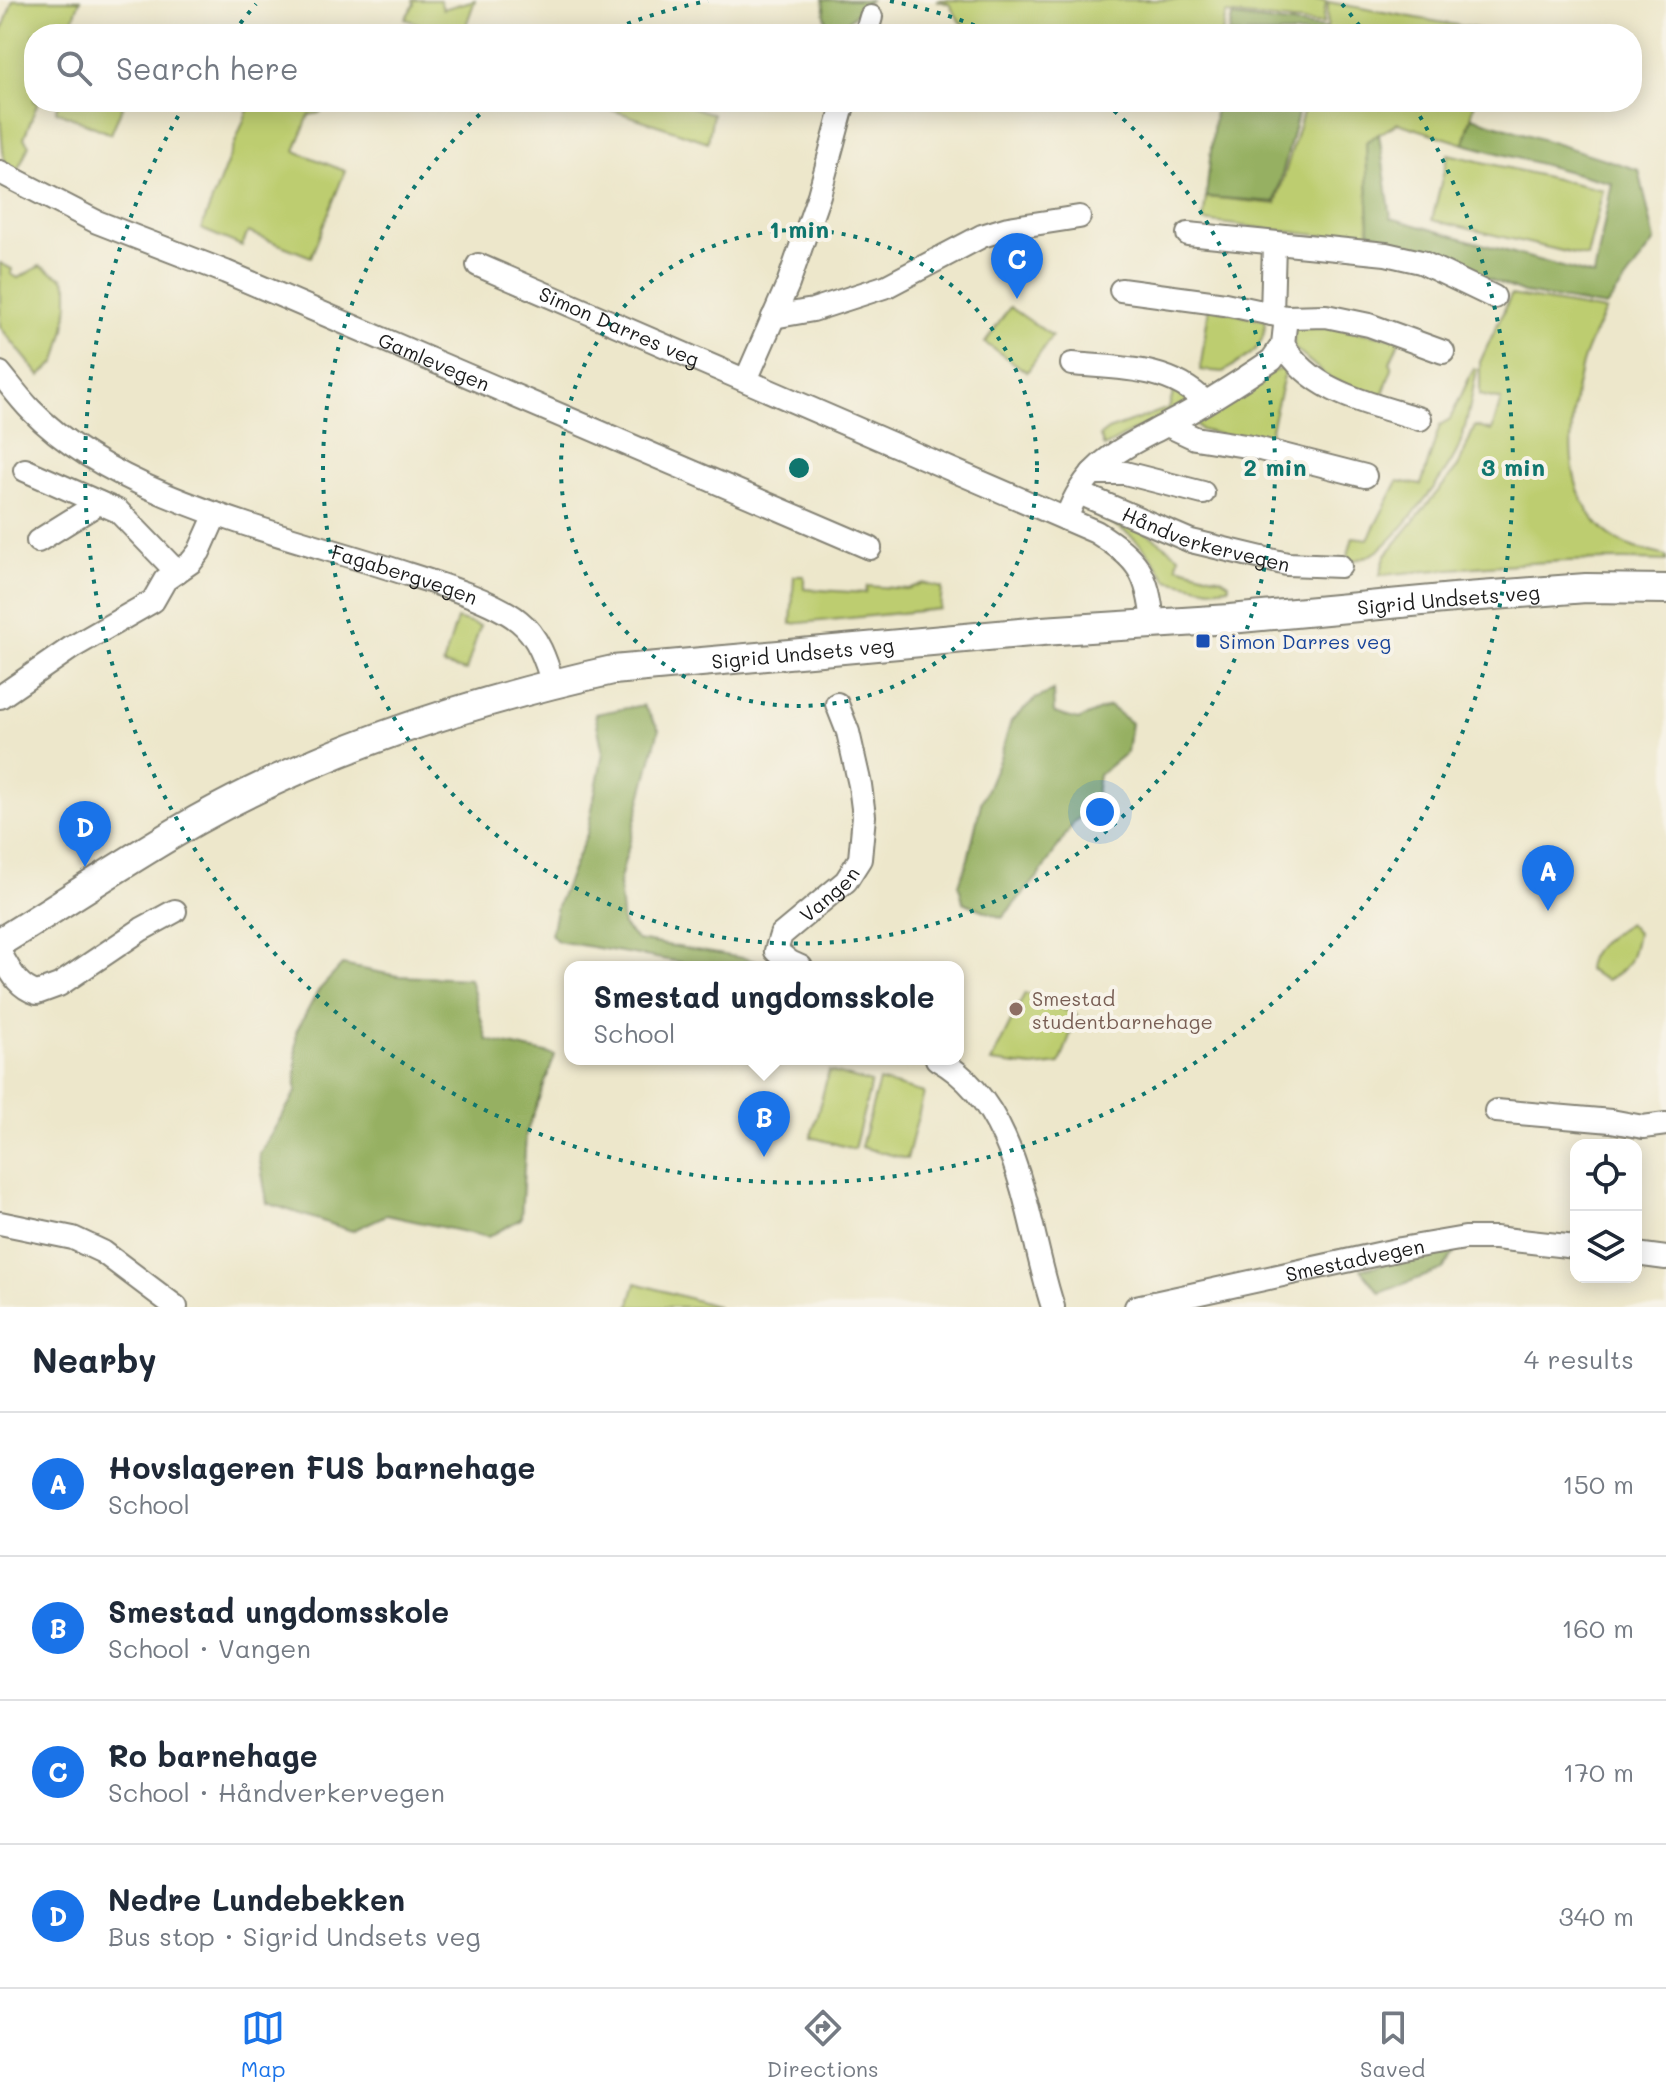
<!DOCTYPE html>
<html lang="en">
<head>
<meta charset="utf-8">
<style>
	:root { --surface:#fff; --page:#f6f6f7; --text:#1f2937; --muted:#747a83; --line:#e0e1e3; --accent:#1a73e8 }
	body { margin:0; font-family:Mali,sans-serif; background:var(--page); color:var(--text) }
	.controls { position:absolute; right:24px; bottom:24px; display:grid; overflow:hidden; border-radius:16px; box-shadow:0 4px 20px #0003 }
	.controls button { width:72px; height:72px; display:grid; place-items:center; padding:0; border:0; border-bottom:2px solid var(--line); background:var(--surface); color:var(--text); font:40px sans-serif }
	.you { position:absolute; left:1100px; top:812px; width:28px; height:28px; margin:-20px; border:6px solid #fff; border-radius:50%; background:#1a73e8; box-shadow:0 0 0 12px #1a73e833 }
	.badge { display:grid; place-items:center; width:52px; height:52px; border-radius:50%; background:var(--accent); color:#fff; font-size:26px; font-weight:700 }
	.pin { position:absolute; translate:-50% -66px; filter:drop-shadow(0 2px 4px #0008) }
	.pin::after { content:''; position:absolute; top:42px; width:28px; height:24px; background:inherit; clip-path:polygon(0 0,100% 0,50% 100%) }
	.popup { position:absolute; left:564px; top:961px; width:400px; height:104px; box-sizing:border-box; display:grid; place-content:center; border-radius:16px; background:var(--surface); filter:drop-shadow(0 2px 6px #0005); font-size:26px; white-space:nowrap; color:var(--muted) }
	.popup b { font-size:30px; color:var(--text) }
	.popup::after { content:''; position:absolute; left:50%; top:100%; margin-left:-16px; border:16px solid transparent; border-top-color:var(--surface) }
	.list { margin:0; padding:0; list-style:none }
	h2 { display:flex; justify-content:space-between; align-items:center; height:104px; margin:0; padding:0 32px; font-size:34px }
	h2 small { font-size:26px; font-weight:400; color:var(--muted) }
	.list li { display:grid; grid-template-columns:52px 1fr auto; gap:24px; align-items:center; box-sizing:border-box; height:144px; padding:0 32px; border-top:2px solid var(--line) }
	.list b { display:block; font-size:30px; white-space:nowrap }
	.list p { margin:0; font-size:26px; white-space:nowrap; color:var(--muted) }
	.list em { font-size:26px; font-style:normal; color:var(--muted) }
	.icon { flex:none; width:44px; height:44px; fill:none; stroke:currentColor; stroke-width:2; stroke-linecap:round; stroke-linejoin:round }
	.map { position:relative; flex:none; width:1666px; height:1307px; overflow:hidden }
	.search { position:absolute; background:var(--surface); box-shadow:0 4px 20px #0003; left:24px; right:24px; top:24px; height:88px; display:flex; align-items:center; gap:20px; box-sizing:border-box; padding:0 28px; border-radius:32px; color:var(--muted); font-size:30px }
	.sheet { height:680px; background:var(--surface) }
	nav { display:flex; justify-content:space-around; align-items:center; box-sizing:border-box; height:112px; border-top:2px solid var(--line); background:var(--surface); font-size:22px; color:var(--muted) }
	nav a { display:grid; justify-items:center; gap:4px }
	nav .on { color:var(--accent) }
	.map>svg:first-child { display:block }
	.green { fill:#bdcd70; stroke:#6c7446; stroke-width:2 }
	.forest { fill:#96b062; stroke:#59663f; stroke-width:2 }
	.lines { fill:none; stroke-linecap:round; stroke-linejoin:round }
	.minor-casing { stroke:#848274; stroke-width:26 }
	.tertiary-casing { stroke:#848274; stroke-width:32 }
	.minor { stroke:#fff; stroke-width:22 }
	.tertiary { stroke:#fff; stroke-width:28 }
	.ring { fill:none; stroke:#0f766e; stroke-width:4; stroke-dasharray:4 8 }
	.transit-dot { fill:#1a4fb4; stroke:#f7f3e8; stroke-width:3 }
	.education-dot { fill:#8d6e63; stroke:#f7f3e8; stroke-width:3 }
	.labels { text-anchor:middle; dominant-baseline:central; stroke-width:8; stroke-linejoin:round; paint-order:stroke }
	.street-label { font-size:20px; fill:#1c1c1c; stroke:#f7f3e8 }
	.transit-label { font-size:20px; fill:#164399; stroke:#f7f3e8; text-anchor:start }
	.education-label { font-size:20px; fill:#785e54; stroke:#f7f3e8; text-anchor:start }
	.centre { fill:#0f766e; stroke:#f7f3e8; stroke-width:4 }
	.ring-label { font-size:24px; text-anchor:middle; font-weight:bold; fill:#0f766e; stroke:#f7f3e8; stroke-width:8; stroke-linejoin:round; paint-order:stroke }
</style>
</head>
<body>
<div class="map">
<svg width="1666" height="1307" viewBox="0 0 1666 1307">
	<rect width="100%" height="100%" fill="#f7f3e8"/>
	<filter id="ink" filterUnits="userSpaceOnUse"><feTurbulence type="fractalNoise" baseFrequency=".0125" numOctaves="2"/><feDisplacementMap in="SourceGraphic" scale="16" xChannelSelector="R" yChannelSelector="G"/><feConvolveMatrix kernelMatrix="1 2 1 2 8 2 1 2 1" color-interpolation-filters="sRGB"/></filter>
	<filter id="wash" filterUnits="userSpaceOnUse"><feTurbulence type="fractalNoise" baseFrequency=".006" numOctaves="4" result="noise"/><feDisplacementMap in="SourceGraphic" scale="32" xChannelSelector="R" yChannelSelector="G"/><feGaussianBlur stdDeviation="1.8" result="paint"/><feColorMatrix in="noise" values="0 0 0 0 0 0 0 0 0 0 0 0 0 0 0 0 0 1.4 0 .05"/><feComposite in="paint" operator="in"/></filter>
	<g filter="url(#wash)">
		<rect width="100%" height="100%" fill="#ede7cb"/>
		<!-- green -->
		<g class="green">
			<path d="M 13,0 L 80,0 L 68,34 L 34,34 L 34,102 L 38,102 L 24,138 L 29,145 L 17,172 L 4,162 L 0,116 L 0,37 Z"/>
			<path d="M 413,0 L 440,0 L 443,9 L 475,0 L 463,34 L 441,32 L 405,19 L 414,4 Z"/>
			<path d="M 936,0 L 1322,0 L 1326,1 L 1323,24 L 1226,14 L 1222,34 L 974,34 L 974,29 L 961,23 L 949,4 Z"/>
			<path d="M 1328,2 L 1489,31 L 1489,34 L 1327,34 Z"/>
			<path d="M 59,102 L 115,102 L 123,105 L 111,134 L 56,111 Z"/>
			<path d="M 238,102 L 335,102 L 319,113 L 309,115 L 295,151 L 345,171 L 311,257 L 248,232 L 242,246 L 201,229 L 249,107 Z"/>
			<path d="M 588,102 L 677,102 L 713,114 L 708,142 Z"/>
			<path d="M 1306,102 L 1475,102 L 1464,144 L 1398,123 L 1366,142 L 1369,230 L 1406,246 L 1203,221 L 1206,197 L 1276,204 Z"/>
			<path d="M 1448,154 L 1603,190 L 1587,257 L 1432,220 Z"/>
			<path d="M 0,263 L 12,269 L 11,274 L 18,278 L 40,266 L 63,278 L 68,288 L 68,304 L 65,329 L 56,362 L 40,376 L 0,327 Z"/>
			<path d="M 1511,295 L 1605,311 C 1597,329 1585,349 1581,368 C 1568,424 1559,500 1614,538 C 1628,548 1649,551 1666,556 L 1666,561 C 1571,557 1475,567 1380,575 L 1385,556 L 1458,467 L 1475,426 L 1492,431 L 1501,400 L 1480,395 L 1480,362 Z"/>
			<path d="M 1010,307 L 1052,336 L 1027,372 L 985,343 Z"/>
			<path d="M 1209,307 L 1265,320 C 1266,351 1246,357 1223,372 L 1200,370 Z"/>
			<path d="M 1294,322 L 1400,339 L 1390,362 L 1392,369 L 1381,399 L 1329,378 L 1294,348 Z"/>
			<path d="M 1286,368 L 1267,445 L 1201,430 L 1193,420 L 1274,371 Z"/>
			<path d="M 1474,368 L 1477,370 C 1471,396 1468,425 1458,449 C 1446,475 1398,537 1376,552 C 1366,558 1357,560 1346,562 L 1353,537 L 1368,539 L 1398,481 L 1421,485 L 1440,425 L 1450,419 Z"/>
			<path d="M 1175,386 L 1188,395 L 1187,403 L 1104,447 L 1100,436 L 1108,430 L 1169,408 Z"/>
			<path d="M 1100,513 C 1130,520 1154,537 1179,556 L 1177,566 L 1221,578 L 1229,583 L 1229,587 L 1210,589 L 1167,580 C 1147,549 1134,532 1099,518 Z"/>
			<path d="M 794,576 L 804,576 L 804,589 L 866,593 L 867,586 L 908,589 L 923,583 L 942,588 L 940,609 L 791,624 Z"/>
			<path d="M 457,619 L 480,626 L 466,671 L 443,665 Z"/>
			<path d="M 1628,923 L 1637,933 C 1632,958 1630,969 1606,980 L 1587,970 C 1588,947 1610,936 1628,923 Z"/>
			<path d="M 1025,993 L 1077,1015 L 1060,1064 L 1033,1067 L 991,1062 Z"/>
			<path d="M 829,1071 L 871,1083 L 854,1149 L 811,1137 Z"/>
			<path d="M 879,1081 L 924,1093 L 907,1159 L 861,1147 Z"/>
			<path d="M 636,1283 L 719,1307 L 629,1307 Z"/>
		</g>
		<!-- forest -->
		<g class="forest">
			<path d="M 823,0 L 870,0 L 842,27 L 827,32 Z"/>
			<path d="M 1232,17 L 1325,28 L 1324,34 L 1229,34 Z"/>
			<path d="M 1216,102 L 1301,102 L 1275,202 L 1206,197 Z"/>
			<path d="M 1472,117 L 1639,170 L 1655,241 L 1606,307 L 1524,293 L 1369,231 L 1366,142 L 1379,134 L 1391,218 L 1594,276 L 1612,183 L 1464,144 Z"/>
			<path d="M 1053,691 L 1054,713 L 1078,720 L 1109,706 L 1131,723 L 1127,752 L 1099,775 L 1094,807 L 1075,821 L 1037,878 L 1002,918 L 963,902 L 959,884 L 968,859 L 981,803 L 1000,758 L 1011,721 L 1035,699 Z"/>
			<path d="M 643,705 L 659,729 L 619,883 L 623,926 L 637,940 L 748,959 L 772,967 L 708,967 L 557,941 L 551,934 L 557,906 L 587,834 L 603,753 L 595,714 Z"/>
			<path d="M 342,965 L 398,976 L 470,979 L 487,1040 L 555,1055 L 526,1134 L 521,1219 L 488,1237 L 386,1215 L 352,1231 L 267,1203 L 259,1155 L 296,1092 L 296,1032 L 318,991 Z"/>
			<path d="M 1458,1247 L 1443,1269 L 1380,1293 L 1361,1269 Z"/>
		</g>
	</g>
	<g filter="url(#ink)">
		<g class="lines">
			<defs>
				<g id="minor">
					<path d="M 866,34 L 871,17"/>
					<path id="s1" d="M 0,172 L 97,222 L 226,272 L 870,548"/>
					<path d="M 1188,234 L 1386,254 L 1421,262 L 1494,297"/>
					<path id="s2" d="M 478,265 L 1096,532 C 1138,559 1148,572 1153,623"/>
					<path d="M 1121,290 L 1225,304 L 1286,317 L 1326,316 L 1369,325 L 1443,352"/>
					<path d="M 1272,314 L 1274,244"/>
					<path d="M 773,317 L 813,310 L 887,286 L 982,236 L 1008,228 L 1079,217"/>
					<path d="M 1283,344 C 1312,393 1368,403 1420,419"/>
					<path d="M 1072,364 C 1119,368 1170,366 1205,402"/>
					<path id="s3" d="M 0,373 C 10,385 20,399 31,410 C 116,498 281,533 395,570 C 429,581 492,599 519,621 C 538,636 546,661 553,684"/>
					<path d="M 746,380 L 788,284 L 819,195 L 844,102"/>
					<path d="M 1167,425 L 1195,438 L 1252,447 L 1365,476"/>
					<path d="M 25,470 L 118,511 L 177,572"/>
					<path d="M 1092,473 L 1125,473 L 1203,493"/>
					<path id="s4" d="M 1079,493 L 1191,541 L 1287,564 L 1340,566"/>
					<path d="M 1066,519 C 1086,463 1118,451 1166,425 C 1202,406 1238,383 1272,360 L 1283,344 L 1286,317"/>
					<path d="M 38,541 L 99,503"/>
					<path d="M 0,697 L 71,648 L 153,601 L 165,580 L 191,562 L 199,552 L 216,514"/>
					<path d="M 0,953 C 10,970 17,987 37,993 L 59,985 L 142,929 L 175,911"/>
					<path id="s5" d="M 801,967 L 790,962 L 776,951 L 781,935 L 846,881 L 860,859 L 864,816 L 860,785 L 848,732 L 837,704"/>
					<path d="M 937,1059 C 1022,1106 1026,1226 1053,1307"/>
					<path d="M 1496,1111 L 1611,1121 L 1643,1127 L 1666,1124"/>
					<path d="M 0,1223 L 73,1238 L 103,1252 L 176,1307"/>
					<path d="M 1636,1254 L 1666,1258"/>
					<path id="s6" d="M 1136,1307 L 1401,1249 L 1465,1238 L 1495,1238 L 1576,1247"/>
				</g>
				<g id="tertiary">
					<path id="s7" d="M 0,942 C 66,902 130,858 197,820 C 326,748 468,702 613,670 L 1042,631 L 1230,619 L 1454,598 L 1586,588 L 1666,589"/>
				</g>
			</defs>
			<!-- minor casing -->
			<use href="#minor" class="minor-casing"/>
			<!-- tertiary casing -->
			<use href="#tertiary" class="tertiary-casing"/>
			<!-- minor -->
			<use href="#minor" class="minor"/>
			<!-- tertiary -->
			<use href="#tertiary" class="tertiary"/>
		</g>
	</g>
	<!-- distance rings -->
	<g class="ring">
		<circle cx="799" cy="468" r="238"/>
		<path d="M605 33A476 476 0 0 1 708 1M890 1A476 476 0 0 1 993 33M1105 103A476 476 0 1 1 493 103"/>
		<path d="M233 33A714 714 0 0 1 256 4M1342 4A714 714 0 0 1 1365 33M1414 106A714 714 0 1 1 184 106"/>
	</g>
	<!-- markers -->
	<rect class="transit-dot" x="1195" y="633" width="16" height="16" rx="4"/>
	<circle class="education-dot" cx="1016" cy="1009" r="8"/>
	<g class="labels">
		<!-- street labels -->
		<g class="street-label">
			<text stroke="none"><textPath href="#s2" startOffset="154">Simon Darres veg</textPath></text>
			<text stroke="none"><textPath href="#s1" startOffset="474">Gamlevegen</textPath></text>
			<text stroke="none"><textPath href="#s4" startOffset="136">Håndverkervegen</textPath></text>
			<text stroke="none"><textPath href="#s3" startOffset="460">Fagabergvegen</textPath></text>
			<text stroke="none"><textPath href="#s7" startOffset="1514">Sigrid Undsets veg</textPath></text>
			<text stroke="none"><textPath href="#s7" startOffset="866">Sigrid Undsets veg</textPath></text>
			<text stroke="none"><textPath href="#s5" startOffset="110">Vangen</textPath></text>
			<text stroke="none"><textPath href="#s6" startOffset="224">Smestadvegen</textPath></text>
		</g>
		<!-- transit labels -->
		<g class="transit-label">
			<text x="1219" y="641">Simon Darres veg</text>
		</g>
		<!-- education labels -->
		<g class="education-label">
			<text x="1032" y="998">Smestad<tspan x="1032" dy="23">studentbarnehage</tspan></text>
		</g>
	</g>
	<circle cx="799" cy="468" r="12" class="centre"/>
	<g class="ring-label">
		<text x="799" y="238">1 min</text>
		<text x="1275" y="476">2 min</text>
		<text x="1513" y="476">3 min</text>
	</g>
</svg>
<div class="controls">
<button><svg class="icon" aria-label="locate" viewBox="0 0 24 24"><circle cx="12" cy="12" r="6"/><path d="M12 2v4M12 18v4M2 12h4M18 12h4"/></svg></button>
<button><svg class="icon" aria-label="layers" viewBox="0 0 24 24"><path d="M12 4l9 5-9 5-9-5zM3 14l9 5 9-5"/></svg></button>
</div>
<div class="you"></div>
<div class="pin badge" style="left:1548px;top:911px">A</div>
<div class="pin badge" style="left:764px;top:1157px">B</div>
<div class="popup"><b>Smestad ungdomsskole</b>School</div>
<div class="pin badge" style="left:1017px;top:299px">C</div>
<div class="pin badge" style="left:85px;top:867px">D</div>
<div class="search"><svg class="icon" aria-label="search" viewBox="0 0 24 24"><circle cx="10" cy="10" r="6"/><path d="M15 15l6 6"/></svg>Search here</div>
</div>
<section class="sheet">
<h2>Nearby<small>4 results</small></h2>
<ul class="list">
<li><span class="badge">A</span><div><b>Hovslageren FUS barnehage</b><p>School</p></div><em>150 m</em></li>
<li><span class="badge">B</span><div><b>Smestad ungdomsskole</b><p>School · Vangen</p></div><em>160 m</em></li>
<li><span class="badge">C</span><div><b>Ro barnehage</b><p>School · Håndverkervegen</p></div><em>170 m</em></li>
<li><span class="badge">D</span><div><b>Nedre Lundebekken</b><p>Bus stop · Sigrid Undsets veg</p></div><em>340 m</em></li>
</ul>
</section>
<nav>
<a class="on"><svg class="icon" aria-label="map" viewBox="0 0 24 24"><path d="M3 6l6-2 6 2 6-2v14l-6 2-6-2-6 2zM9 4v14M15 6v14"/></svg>Map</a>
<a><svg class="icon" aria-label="directions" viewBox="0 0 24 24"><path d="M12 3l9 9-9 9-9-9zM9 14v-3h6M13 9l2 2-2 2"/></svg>Directions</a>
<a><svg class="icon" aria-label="saved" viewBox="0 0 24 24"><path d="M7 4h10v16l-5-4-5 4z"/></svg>Saved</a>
</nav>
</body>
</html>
